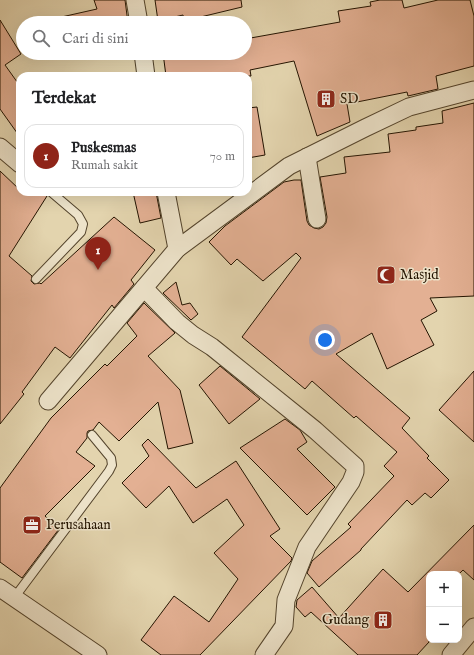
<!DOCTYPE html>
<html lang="id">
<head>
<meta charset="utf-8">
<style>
	:root { --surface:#fff; --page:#f2f2f2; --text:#202124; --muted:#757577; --line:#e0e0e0; --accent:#8f2418 }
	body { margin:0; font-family:"IM FELL English",serif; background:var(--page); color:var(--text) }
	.controls { position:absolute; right:12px; bottom:12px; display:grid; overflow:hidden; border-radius:8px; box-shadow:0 4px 16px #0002 }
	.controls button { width:36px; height:36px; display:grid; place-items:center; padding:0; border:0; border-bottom:1px solid var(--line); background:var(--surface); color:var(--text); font:20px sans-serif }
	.you { position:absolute; left:325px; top:340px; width:14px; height:14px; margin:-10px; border:3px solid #fff; border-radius:50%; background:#1a73e8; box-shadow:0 0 0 6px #1a73e833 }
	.badge { display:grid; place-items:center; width:26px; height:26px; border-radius:50%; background:var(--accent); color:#fff; font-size:13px; font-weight:700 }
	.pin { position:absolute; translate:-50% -33px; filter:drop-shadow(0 1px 2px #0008) }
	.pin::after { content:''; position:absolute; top:21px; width:14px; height:12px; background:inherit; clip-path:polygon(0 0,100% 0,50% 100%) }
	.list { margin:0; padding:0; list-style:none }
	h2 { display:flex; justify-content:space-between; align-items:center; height:52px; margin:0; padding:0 16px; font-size:17px }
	h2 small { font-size:13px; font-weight:400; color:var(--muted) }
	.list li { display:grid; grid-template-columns:26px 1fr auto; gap:12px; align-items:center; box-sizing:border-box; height:64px; margin:0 8px 8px; padding:0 8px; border:1px solid var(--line); border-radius:12px }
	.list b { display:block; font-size:15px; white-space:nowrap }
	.list p { margin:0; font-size:13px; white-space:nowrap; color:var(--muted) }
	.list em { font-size:13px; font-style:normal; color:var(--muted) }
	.icon { flex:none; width:22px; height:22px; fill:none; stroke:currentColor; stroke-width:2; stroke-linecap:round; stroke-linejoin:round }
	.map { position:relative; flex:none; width:474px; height:655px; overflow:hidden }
	.search { position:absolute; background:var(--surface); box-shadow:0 4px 16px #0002; left:16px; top:16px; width:236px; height:44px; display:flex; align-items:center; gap:10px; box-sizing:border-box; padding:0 14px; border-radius:22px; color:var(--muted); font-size:15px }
	.panel { position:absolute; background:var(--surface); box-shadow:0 4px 16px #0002; left:16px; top:72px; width:236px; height:124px; border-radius:12px }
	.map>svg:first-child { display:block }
	.building { fill:#e3b093; stroke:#241401 }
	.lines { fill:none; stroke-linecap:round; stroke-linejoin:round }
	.lane-casing { stroke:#54442c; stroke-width:10 }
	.street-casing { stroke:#54442c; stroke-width:19 }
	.lane { stroke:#ede3ca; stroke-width:8 }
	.street { stroke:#ede3ca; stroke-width:17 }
	.labels { text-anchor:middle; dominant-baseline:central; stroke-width:3; stroke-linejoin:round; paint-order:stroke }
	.poi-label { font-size:14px; fill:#241401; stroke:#ede3ca; text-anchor:start }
</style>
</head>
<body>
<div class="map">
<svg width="474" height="655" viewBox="0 0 474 655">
	<rect width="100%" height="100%" fill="#e3d4ae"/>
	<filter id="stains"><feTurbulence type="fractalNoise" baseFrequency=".005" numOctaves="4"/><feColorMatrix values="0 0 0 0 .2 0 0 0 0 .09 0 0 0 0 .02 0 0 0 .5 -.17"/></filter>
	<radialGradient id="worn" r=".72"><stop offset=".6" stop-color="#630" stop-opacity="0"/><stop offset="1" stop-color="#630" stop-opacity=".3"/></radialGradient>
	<!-- building -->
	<g class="building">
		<path d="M 94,0 L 125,0 L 128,23 L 58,23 L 57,18 L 97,9 Z"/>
		<path d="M 155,0 L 241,0 L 242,7 L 184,21 L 183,15 L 158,21 Z"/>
		<path d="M 380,0 L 402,0 L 404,8 L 438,0 L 470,0 L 474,16 L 474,66 L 436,76 L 438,89 L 408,96 L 407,92 L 347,104 L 350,122 L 317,136 L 294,61 L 250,70 L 251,76 L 166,76 L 163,53 L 245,53 L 245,39 L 340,22 L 338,11 L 371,6 L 370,2 Z"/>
		<path d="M 0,20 L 21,54 L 5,65 L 20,86 L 20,137 L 0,109 Z"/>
		<path d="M 474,103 L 474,296 L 430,298 L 437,311 L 421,320 L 434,345 L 387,369 L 372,333 L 336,354 L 410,418 L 402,428 L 429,456 L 427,458 L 449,480 L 431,498 L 425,493 L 412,505 L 407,500 L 361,549 L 361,550 L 319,587 L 307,573 L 312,561 L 351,527 L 348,524 L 394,476 L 384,466 L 397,452 L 356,416 L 354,418 L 312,381 L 305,389 L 242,337 L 301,258 L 296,253 L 263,281 L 237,259 L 231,265 L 209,242 L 225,226 L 284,182 L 294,180 L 301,180 L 307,221 L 309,225 L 314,228 L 319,229 L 323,227 L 326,223 L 327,217 L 320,177 L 346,173 L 344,157 L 390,152 L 388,134 L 416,130 L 416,127 L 443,123 L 442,111 Z"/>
		<path d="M 257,107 L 265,155 L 248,158 L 248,108 Z"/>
		<path d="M 0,171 L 20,190 L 20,192 L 46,192 L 47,196 L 9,256 L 32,276 L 31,281 L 34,284 L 40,283 L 41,284 L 114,217 L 155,250 L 131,280 L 134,284 L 114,308 L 112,305 L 70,358 L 55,347 L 22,392 L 24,394 L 0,424 Z"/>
		<path d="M 133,192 L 156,192 L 161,218 L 140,223 Z"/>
		<path d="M 176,282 L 182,305 L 190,303 L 198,314 L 191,320 L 163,293 Z"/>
		<path d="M 144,303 L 175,333 L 148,356 L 180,390 L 193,443 L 168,449 L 158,402 L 119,441 L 99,422 L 93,430 L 88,431 L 87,433 L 87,438 L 76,452 L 95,466 L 45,516 L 59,529 L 22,578 L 0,562 L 0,488 L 51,418 L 105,364 L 107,366 L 137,336 L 127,323 Z"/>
		<path d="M 220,366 L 260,399 L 229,424 L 199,385 Z"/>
		<path d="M 474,371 L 474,442 L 439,410 Z"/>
		<path d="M 285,419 L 300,430 L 307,442 L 297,449 L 335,487 L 307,515 L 240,448 Z"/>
		<path d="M 148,439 L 196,488 L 236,461 L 280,529 L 270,536 L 292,558 L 291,561 L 200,655 L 161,655 L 141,640 L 174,596 L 209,622 L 238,579 L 214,553 L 244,525 L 227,499 L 193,523 L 169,486 L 146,508 L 122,483 L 149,456 L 142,445 Z"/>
		<path d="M 474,525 L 474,580 L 463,570 L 459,574 L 429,574 L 429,642 L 417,655 L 358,655 L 311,612 L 305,617 L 296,607 L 297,600 L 312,587 L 339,618 L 383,569 L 408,592 Z"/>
	</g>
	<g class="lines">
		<defs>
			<g id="lane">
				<path d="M 36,279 L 81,232 L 83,224 L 78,215 L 51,192"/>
				<path d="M 14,598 L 109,471 L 112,465 L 111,458 L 92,435"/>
			</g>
			<g id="street">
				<path d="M 135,0 L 139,23"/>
				<path d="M 143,53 L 146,76"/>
				<path d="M 0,147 L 20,164"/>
				<path d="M 307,157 L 317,219"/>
				<path d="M 166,192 L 177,249"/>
				<path d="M 144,288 L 177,322 L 193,335 L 212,347 L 315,430 L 355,466 L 355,472 L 351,482 L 307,547 L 286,600 L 284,626 L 264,655"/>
				<path d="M 48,401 L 177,249 L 289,166 L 365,128 L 409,107 L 474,90"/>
				<path d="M 0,588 L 98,655"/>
				<path d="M 451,655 L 474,627"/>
			</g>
		</defs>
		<!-- lane casing -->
		<use href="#lane" class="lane-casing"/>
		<!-- street casing -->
		<use href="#street" class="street-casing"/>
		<!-- lane -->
		<use href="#lane" class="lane"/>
		<!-- street -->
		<use href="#street" class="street"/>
	</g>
	<!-- icons -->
	<defs>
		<symbol id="building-square" viewBox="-11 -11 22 22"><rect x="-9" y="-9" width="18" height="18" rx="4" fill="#8f2418" stroke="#ede3ca"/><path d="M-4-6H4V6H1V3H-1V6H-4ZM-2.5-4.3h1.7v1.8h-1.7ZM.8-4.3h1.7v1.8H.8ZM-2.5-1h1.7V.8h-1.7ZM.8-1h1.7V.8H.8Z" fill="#fff"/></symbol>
		<symbol id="mosque-square" viewBox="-11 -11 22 22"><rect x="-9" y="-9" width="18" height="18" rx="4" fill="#8f2418" stroke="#ede3ca"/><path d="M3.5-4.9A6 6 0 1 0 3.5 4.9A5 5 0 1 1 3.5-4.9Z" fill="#fff"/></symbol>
		<symbol id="office-square" viewBox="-11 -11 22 22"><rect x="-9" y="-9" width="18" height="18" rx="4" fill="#8f2418" stroke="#ede3ca"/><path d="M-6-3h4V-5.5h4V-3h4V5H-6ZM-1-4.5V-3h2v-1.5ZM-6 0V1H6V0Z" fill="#fff"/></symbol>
	</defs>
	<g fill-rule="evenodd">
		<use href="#building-square" x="315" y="88" width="22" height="22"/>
		<use href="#mosque-square" x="375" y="264" width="22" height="22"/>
		<use href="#office-square" x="21" y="514" width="22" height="22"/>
		<use href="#building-square" x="372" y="609" width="22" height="22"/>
	</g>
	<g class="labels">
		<!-- poi labels -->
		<g class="poi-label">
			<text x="340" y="99">SD</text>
			<text x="400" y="275">Masjid</text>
			<text x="46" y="525">Perusahaan</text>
			<text x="369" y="620" text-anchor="end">Gudang</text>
		</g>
	</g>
	<rect width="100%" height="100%" filter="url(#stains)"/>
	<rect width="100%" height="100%" fill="url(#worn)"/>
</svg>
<div class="controls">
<button>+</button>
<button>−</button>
</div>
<div class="you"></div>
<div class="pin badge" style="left:98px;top:270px">1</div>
<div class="search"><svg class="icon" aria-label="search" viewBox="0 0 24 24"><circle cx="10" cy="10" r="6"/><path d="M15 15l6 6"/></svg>Cari di sini</div>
<section class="panel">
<h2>Terdekat<small></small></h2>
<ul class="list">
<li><span class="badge">1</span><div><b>Puskesmas</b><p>Rumah sakit</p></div><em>70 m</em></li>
</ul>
</section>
</div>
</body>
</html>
